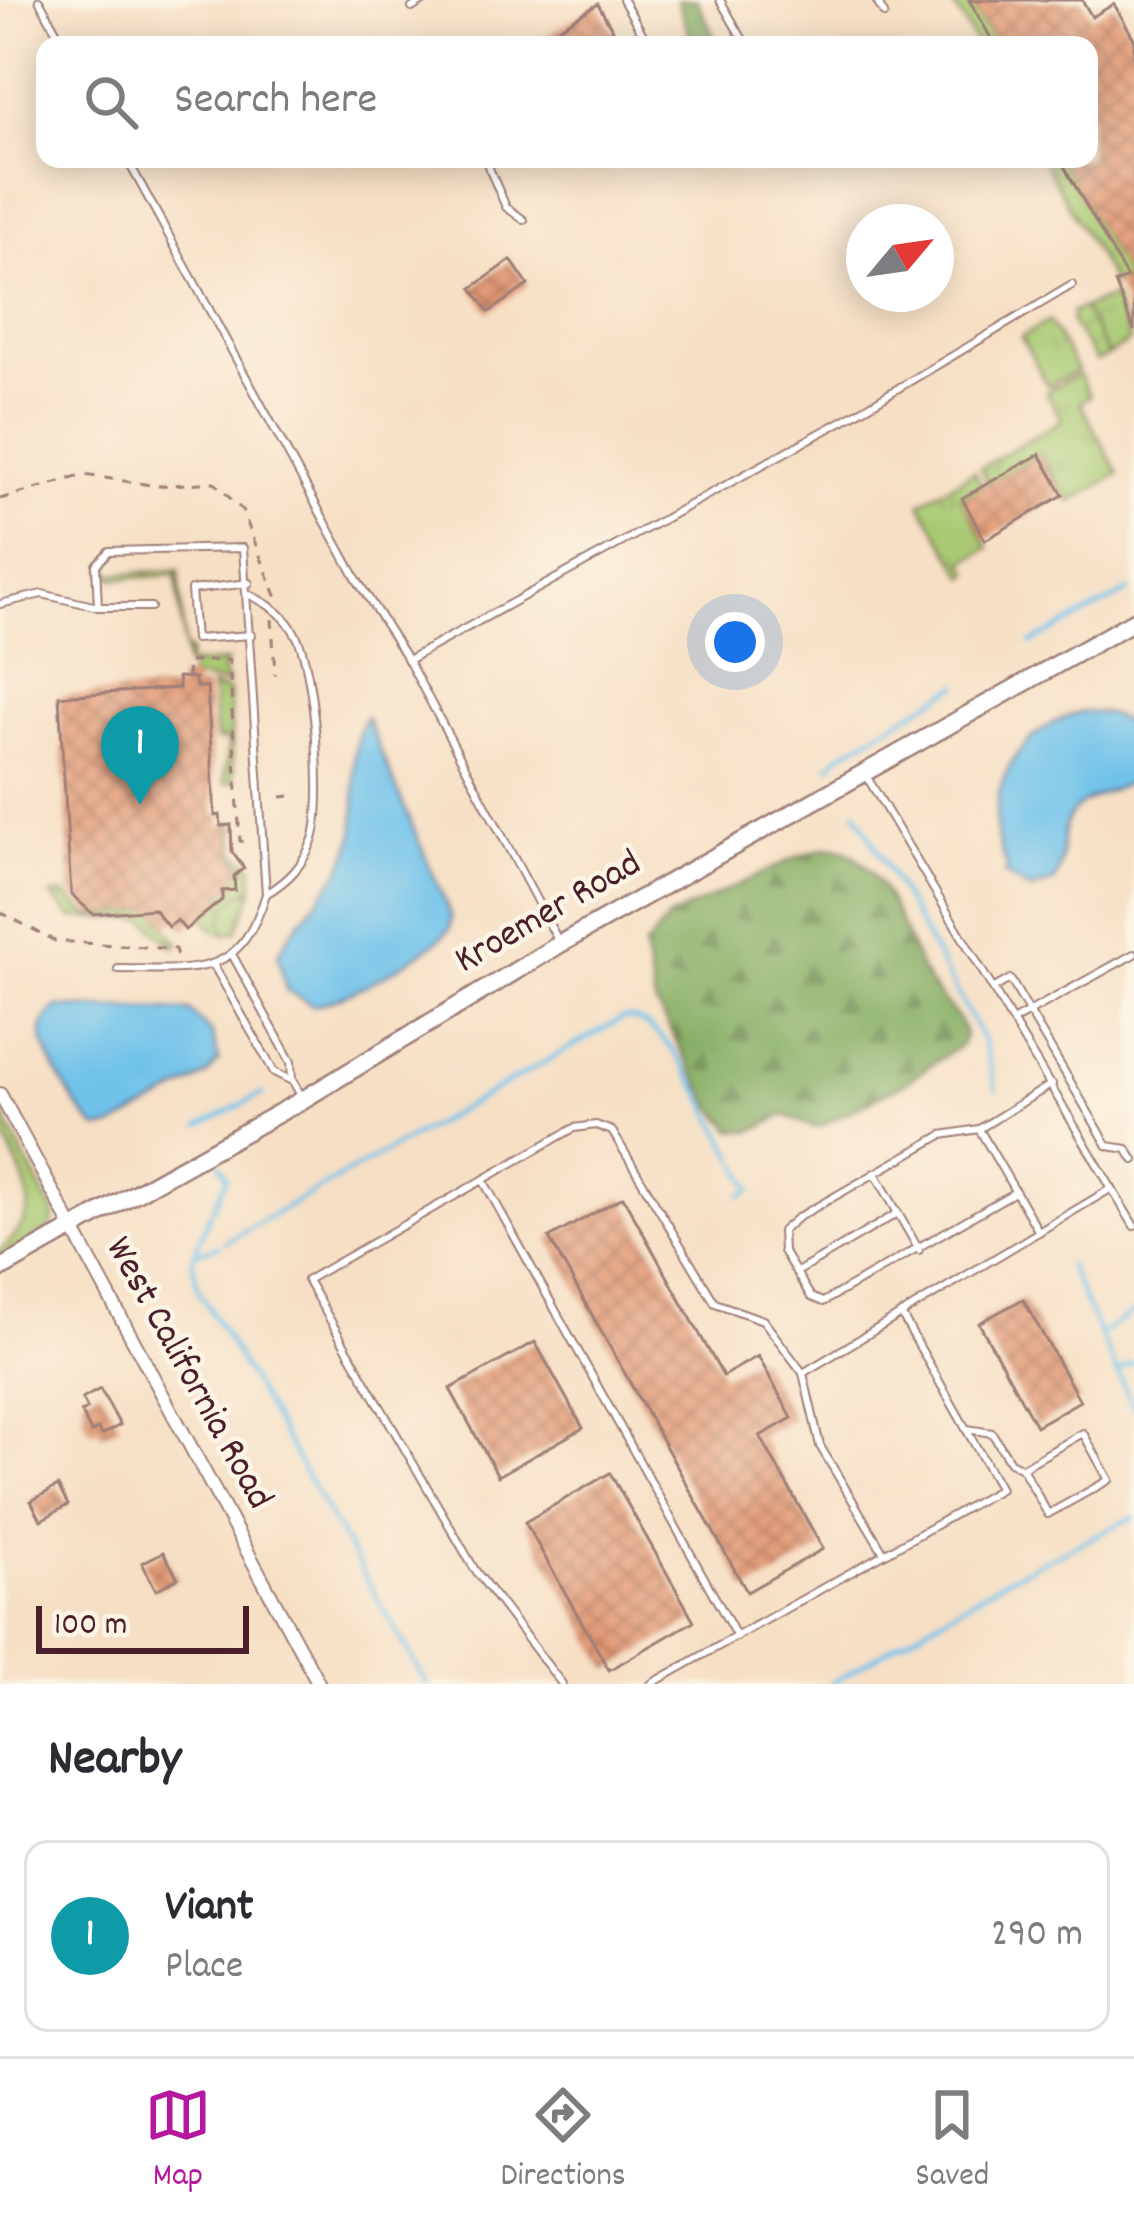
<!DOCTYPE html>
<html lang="en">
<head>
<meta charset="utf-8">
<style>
	:root { --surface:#fff; --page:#f7f7f7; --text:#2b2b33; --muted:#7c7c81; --line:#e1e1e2; --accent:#b5179e }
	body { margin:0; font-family:Dekko,sans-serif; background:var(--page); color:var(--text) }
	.compass { position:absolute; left:846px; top:204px; width:108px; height:108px; border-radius:50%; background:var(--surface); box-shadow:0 6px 30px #0003; rotate:61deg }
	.scale { position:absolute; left:36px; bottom:30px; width:213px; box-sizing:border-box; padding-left:12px; border:6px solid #4a1f2b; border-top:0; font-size:33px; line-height:42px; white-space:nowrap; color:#4a1f2b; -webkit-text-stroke:9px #fcf5e5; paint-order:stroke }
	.you { position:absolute; left:735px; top:642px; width:42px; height:42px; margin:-30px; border:9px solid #fff; border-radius:50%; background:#1a73e8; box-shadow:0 0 0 18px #1a73e833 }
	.badge { display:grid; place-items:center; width:78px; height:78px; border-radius:50%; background:var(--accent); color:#fff; font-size:39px; font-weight:700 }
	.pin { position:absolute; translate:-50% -99px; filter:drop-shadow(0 3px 6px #0008) }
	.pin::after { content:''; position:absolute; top:63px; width:42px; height:36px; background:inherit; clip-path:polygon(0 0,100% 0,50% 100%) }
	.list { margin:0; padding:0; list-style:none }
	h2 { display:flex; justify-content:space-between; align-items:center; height:156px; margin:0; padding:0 48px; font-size:51px }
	h2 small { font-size:39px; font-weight:400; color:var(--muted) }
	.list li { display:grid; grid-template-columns:78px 1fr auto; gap:36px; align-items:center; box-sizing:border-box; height:192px; margin:0 24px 24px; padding:0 24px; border:3px solid var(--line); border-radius:24px }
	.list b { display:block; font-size:45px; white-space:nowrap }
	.list p { margin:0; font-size:39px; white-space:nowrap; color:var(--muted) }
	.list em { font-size:39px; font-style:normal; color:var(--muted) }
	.icon { flex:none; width:66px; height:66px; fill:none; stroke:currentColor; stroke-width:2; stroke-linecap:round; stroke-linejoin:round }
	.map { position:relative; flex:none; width:1134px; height:1684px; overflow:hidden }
	.search { position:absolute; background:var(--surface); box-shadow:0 6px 30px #0003; left:36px; right:36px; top:36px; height:132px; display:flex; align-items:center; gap:30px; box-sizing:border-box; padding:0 42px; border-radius:24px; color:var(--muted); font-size:45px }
	.sheet { height:372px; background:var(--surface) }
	nav { display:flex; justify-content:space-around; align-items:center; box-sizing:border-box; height:168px; border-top:3px solid var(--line); background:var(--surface); font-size:33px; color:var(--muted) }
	nav a { display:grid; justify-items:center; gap:6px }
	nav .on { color:var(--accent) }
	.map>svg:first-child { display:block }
	.grass { fill:url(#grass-tufts); stroke:#7a744f; stroke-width:3 }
	.forest { fill:url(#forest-firs); stroke:#686648; stroke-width:3 }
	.garden { fill:url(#garden-furrows); stroke:#7a744f; stroke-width:3 }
	.water { fill:#6fc2eb; stroke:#5c708b; stroke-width:3 }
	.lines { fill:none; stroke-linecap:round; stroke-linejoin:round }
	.stream { stroke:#6fc2eb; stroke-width:4.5 }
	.building { fill:url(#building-cross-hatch) }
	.service-casing { stroke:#a07f78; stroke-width:10 }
	.minor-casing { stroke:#a07f78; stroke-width:16 }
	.tertiary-casing { stroke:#a07f78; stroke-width:21 }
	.path { stroke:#a07f78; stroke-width:3; stroke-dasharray:9 9; stroke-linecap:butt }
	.service { stroke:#fff; stroke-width:6 }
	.minor { stroke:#fff; stroke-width:12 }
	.tertiary { stroke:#fff; stroke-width:16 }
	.labels { text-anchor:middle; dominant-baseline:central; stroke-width:9; stroke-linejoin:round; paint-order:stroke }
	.street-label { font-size:39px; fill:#4a1f2b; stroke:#fcf5e5 }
</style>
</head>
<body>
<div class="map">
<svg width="1134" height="1684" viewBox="0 0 1134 1684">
	<defs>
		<pattern id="grass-tufts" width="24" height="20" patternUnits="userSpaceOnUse" patternTransform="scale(3)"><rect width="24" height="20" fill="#a9ca73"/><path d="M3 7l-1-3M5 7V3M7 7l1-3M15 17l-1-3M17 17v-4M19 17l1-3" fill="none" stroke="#93ad64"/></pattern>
		<pattern id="forest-firs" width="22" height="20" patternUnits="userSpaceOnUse" patternTransform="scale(3)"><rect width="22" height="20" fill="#86ae65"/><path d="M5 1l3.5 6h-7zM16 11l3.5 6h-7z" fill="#708d53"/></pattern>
		<pattern id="garden-furrows" width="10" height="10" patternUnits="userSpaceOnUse" patternTransform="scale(3)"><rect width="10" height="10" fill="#a9ca73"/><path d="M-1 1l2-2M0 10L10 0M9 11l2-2" fill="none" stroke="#93ad64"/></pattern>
		<pattern id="building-cross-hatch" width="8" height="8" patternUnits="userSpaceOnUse" patternTransform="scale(3)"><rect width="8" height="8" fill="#e29976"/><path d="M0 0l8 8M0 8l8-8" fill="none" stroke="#b97c61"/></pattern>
	</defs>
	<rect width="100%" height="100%" fill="#fcf5e5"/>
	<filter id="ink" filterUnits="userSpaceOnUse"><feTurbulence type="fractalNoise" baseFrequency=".00833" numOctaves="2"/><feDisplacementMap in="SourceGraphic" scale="24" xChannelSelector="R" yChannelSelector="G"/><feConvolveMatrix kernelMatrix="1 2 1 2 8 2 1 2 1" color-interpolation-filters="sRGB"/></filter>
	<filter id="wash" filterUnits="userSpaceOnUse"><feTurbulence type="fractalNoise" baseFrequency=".004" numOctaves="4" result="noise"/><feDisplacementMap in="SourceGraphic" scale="48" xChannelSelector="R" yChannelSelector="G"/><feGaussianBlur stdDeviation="2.7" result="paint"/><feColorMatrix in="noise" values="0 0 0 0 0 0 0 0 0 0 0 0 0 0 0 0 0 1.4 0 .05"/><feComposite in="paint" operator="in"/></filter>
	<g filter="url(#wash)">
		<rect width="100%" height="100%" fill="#f6dfc4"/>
		<!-- grass -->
		<g class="grass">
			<path d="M 951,0 L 969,0 L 995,45 L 977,45 Z"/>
			<path d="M 1042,159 L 1060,159 L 1127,278 L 1114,285 Z"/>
			<path d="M 1113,297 L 1130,341 L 1108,355 L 1083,308 Z"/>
			<path d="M 1049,321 L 1077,370 L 1048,386 L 1021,337 Z"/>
			<path d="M 1078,374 L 1090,396 L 1080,403 L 1119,474 L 1070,502 L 1040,454 L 988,483 L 980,468 L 1062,420 L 1046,392 Z"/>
			<path d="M 974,471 L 983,486 L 962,498 L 989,548 L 964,562 L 971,574 L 966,578 L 920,503 Z"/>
			<path d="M 227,662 L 222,667 L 228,684 L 190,678 L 189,665 Z"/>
			<path d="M 212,687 L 229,691 L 234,782 L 224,782 L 229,740 L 216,740 Z"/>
			<path d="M 253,890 L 237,931 L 225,934 L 221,919 L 233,896 Z"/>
			<path d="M 0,1109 L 55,1216 L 49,1230 L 0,1258 L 0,1250 C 64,1195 0,1165 0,1109 Z"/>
		</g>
		<!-- forest -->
		<g class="forest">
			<path d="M 677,0 L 697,0 L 718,45 L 693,45 Z"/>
			<path d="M 828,848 C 877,844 905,940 924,975 C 934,996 962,1014 965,1036 L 961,1045 L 906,1082 L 821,1126 L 812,1127 L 785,1115 L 752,1131 L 733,1130 L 713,1107 L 655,1003 L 644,948 L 669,918 L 799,856 Z"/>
		</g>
		<!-- garden -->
		<g class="garden">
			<path d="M 1083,308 L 1108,355 L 1096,361 L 1071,323 L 1072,312 Z"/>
			<path d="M 108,562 L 110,574 L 179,570 L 184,647 L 190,652 L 186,666 L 176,575 L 114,579 L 103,571 Z"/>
			<path d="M 229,823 L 234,823 L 235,851 L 252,866 L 253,887 C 234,899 217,904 225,934 L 215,932 L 202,916 L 222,901 L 222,891 L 235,890 L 234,876 L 244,868 L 232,852 Z"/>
			<path d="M 64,894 L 90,916 L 154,909 L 179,944 L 173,947 L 145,919 L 72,918 L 51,895 Z"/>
		</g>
		<!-- water -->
		<g class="water">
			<path d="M 1082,712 L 1105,713 L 1134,725 L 1134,780 C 1107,796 1067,797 1063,836 C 1061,853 1063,867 1054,882 L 1030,890 L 1004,874 L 1008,869 C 975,804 1013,728 1082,712 Z"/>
			<path d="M 366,717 L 451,916 L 450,928 C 436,950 337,1005 312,1005 L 286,990 L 278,955 C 297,916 337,888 351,846 C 364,802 342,758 366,717 Z"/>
			<path d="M 57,1007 L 190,1011 L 212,1034 L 219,1060 L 207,1075 L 113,1127 L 98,1129 C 82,1120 41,1050 42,1031 C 43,1020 50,1014 57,1007 Z"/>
		</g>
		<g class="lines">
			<!-- stream -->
			<g class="stream">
				<path d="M 1031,643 L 1129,591"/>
				<path d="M 830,766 L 838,756 L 959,685"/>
				<path d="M 856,811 L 983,1040 L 996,1090"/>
				<path d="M 200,1126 L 262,1094"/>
				<path d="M 739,1165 L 751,1190 L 741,1196"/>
				<path d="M 213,1208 L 227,1177 L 220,1164"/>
				<path d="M 210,1213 L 192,1260 L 198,1289 L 427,1684"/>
				<path d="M 225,1242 L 623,1018 C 670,1015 713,1121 735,1158"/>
				<path d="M 196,1253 L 219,1246"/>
				<path d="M 1068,1265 L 1134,1409"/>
				<path d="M 1100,1335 L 1134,1312"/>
				<path d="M 1118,1371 L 1134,1363"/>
				<path d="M 830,1684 L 1006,1579 L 1134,1517"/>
			</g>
		</g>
		<g id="blocks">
			<!-- building -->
			<g class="building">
				<path d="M 969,0 L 1082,0 L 1092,17 L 1114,4 L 1134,39 L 1134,331 L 1115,283 L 1127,278 L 1060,159 L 1089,159 L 1089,45 L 995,45 Z"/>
				<path d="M 598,4 L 621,45 L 531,45 Z"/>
				<path d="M 511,260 L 528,285 L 489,312 L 472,288 Z"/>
				<path d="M 1040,454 L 1063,495 L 985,540 L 962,498 Z"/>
				<path d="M 178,677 L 195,678 L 196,687 L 207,687 L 215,816 L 220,815 L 221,826 L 231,825 L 232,852 L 244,868 L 234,876 L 235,890 L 222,891 L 222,900 L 185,930 L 177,920 L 168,927 L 154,909 L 93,914 L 71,894 L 59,696 L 179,688 Z"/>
				<path d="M 623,1197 L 723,1376 L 758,1356 L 792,1418 L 760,1436 L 823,1549 L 747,1592 L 549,1238 Z"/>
				<path d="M 1023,1299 L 1080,1401 L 1036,1426 L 979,1323 Z"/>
				<path d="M 535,1342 L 583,1428 L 498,1476 L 450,1389 Z"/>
				<path d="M 100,1389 L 120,1425 L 102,1435 L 98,1429 L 91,1432 L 81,1412 L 87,1409 L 82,1399 Z"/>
				<path d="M 610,1473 L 694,1621 L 609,1670 L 525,1522 Z"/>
				<path d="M 58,1486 L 68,1505 L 41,1520 L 31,1501 Z"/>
				<path d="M 163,1552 L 178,1578 L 156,1590 L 142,1563 Z"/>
			</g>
		</g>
	</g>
	<g filter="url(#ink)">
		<use href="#blocks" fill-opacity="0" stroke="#a07f78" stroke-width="3"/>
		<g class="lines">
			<defs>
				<g id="service">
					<path d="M 39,0 L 64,45"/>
					<path d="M 623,0 L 649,45"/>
					<path d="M 720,0 L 746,45"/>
					<path d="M 876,0 L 884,14"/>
					<path d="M 412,8 L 425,0"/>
					<path d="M 127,159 L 357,580 L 408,660 L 560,944"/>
					<path d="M 485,159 L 506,207 L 524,220"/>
					<path d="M 249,583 L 191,590 L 195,639 L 251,635"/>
					<path d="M 0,604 L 42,594 L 98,607 L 151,607"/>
					<path d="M 98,607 L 96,565 L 109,551 L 243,548 L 266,894 C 289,880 303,866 313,839 C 325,804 314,671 297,637 C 286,615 272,606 250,595"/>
					<path d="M 408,660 L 853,415 L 1072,285"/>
					<path d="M 867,777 L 1134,1226"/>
					<path d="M 233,956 L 291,1062 L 292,1080 L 302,1097"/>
					<path d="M 214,966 L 274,1072 L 290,1080"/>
					<path d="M 118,969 C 196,969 239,981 266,894"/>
					<path d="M 996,987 L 1010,979 L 1108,1146 L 1127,1149 L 1134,1160"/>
					<path d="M 1016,1019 L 1134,954"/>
					<path d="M 979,1129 L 1039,1232"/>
					<path d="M 875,1173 L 919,1250"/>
					<path d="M 483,1180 L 737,1637"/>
					<path d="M 1015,1192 L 823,1302 L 811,1297 L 783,1251 L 782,1231 L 797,1218 L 942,1135 L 979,1129 L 1052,1084"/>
					<path d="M 797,1272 L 898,1213"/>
					<path d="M 803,1373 L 820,1446 L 884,1553"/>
					<path d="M 967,1429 L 992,1433 L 1010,1462 L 1022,1468 L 1083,1433 L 1109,1480 L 1048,1514 L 1022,1468"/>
					<path d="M 562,1684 L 475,1570 L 307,1280 L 574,1128 L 596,1125 L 612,1131 L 715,1303 L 763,1320 L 803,1373 L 1112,1188"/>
					<path d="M 651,1684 L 1000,1489 L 901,1314"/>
				</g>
				<path id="minor" d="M 0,1094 L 319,1684"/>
				<path id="tertiary" d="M 0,1269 L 304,1099 L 560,944 L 1134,621"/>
			</defs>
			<!-- service casing -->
			<use href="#service" class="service-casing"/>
			<!-- minor casing -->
			<use href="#minor" class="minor-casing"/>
			<!-- tertiary casing -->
			<use href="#tertiary" class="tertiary-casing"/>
			<!-- path -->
			<g class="path">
				<path d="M 0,499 L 84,475 L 158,486 L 214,482 L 242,510 L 277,598"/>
				<path d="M 272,619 L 275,675"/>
				<path d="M 188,678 L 187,662 L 229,660 L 240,841 L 251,843"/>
				<path d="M 281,797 L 291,796"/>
				<path d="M 0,912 L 55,941 L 175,949 L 178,960"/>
			</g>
			<!-- service -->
			<use href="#service" class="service"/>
			<!-- minor -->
			<use href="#minor" class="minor"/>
			<!-- tertiary -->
			<use href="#tertiary" class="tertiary"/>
		</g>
	</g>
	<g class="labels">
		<!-- street labels -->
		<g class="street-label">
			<text transform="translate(549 914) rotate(-30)">Kroemer Road</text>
			<text transform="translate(187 1374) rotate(61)">West California Road</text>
		</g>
	</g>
</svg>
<svg class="compass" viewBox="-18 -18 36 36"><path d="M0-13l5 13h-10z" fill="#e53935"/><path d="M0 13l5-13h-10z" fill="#7c7c81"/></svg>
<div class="scale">100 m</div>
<div class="you"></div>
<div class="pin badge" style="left:140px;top:805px;background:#0f9aa8">1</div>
<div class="search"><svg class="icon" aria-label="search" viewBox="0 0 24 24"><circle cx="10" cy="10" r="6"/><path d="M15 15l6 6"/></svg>Search here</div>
</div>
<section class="sheet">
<h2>Nearby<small></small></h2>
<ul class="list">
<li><span class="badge" style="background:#0f9aa8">1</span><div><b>Viant</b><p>Place</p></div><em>290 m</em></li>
</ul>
</section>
<nav>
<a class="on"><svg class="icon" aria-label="map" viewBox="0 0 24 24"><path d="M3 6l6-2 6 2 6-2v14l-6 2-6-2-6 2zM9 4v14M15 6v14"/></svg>Map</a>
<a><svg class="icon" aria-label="directions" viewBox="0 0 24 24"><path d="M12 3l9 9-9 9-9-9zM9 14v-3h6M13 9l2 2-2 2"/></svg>Directions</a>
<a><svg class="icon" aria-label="saved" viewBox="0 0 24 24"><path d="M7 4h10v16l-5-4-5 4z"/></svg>Saved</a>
</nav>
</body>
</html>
